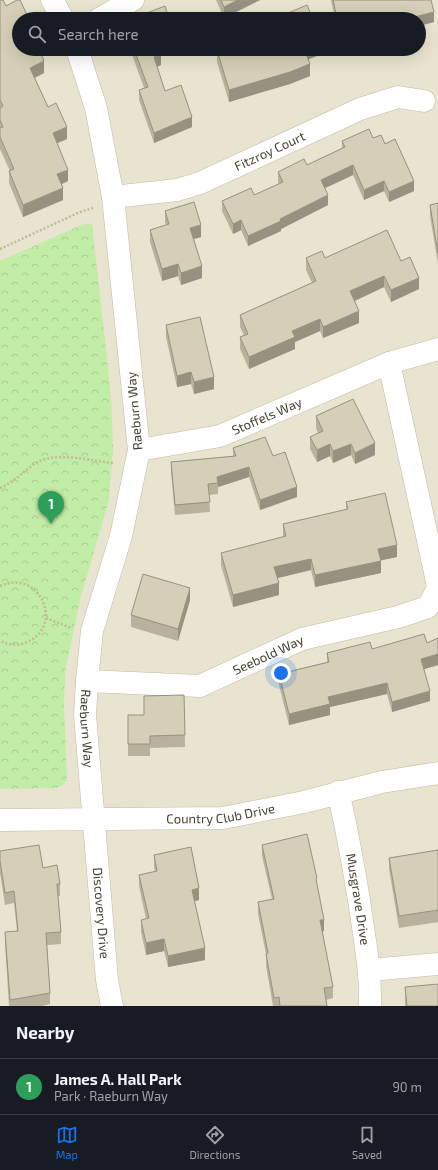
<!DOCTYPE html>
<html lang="en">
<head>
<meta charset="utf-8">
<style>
	:root { --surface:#171b24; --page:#242831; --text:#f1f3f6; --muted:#9ea1a6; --line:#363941; --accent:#1a73e8 }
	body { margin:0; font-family:"Exo 2",sans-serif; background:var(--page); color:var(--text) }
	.you { position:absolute; left:281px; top:673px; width:14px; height:14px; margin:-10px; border:3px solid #fff; border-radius:50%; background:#1a73e8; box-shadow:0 0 0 6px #1a73e833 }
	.badge { display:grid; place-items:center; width:26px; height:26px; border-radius:50%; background:var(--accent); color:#fff; font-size:13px; font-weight:700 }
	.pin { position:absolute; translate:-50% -33px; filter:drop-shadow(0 1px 2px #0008) }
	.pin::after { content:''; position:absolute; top:21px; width:14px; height:12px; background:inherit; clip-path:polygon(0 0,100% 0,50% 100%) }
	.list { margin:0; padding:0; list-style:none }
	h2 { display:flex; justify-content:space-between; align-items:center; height:52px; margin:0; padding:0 16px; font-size:17px }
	h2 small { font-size:13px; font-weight:400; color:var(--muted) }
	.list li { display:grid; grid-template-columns:26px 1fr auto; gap:12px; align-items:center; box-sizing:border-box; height:56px; padding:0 16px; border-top:1px solid var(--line) }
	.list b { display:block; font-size:15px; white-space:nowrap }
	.list p { margin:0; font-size:13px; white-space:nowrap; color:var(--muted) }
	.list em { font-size:13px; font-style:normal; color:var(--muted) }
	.icon { flex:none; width:22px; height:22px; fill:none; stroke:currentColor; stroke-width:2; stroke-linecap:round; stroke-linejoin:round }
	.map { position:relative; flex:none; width:438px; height:1006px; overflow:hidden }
	.search { position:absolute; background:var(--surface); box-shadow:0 4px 16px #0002; left:12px; right:12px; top:12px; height:44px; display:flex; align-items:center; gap:10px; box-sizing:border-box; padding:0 14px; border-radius:22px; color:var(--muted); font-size:15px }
	.sheet { height:108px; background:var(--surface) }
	nav { display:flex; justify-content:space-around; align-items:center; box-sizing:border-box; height:56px; border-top:1px solid var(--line); background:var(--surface); font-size:11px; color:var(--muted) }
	nav a { display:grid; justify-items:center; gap:2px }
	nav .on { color:var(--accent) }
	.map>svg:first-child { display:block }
	.residential { fill:#e8e4d0; fill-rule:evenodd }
	.park { fill:url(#park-crowns) }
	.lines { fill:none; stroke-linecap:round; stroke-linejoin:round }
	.minor-casing { stroke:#c0bba5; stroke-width:23 }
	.path { stroke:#c3ba94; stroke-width:2.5; stroke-dasharray:2 2; stroke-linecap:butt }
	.minor { stroke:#fff; stroke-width:22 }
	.wall { fill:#b8b29d }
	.shaded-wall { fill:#969180 }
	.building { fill:#d6cfb7; stroke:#969180 }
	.labels { text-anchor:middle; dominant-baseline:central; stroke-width:3; stroke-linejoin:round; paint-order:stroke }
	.street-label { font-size:13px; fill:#464132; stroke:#fff }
</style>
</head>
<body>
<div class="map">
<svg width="438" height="1006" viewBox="0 0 438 1006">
	<defs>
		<pattern id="park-crowns" width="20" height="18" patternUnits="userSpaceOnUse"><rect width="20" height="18" fill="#c2eda6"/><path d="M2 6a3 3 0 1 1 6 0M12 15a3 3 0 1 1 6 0" fill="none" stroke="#a8cc8f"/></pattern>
	</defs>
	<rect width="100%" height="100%" fill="#f4f1e3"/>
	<!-- residential -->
	<path class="residential" d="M 0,0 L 438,0 L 438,1006 L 0,1006 ZM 19,19 L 419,19 L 419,49 L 19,49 Z"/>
	<!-- park -->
	<path class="park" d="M 84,224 L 92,224 L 111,395 L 113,449 L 109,500 L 81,596 L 65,671 L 64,707 L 67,780 L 62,786 L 56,788 L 0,789 L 0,261 Z"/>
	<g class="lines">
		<defs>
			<g id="minor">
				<path d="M 52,0 L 63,19"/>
				<path d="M 99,19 L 133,0"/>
				<path id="s1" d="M 77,49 L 96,108 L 113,197 L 139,450 L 121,536 L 92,631 L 87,681 L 85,715 L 107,980 L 112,1006"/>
				<path id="s2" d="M 113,197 L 177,190 L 200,183 L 360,109 L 398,97 L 424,101"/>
				<path d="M 389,363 L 438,586"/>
				<path id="s3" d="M 139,450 L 220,436 L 389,363 L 438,349"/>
				<path id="s4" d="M 87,681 L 200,686 L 302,639 L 398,617 L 428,607 L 438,588"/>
				<path id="s5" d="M 338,792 C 347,828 353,864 359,900 C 364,936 371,970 370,1006"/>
				<path id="s6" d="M 0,820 L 223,818 L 304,802 L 382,782 L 438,773"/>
				<path d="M 370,970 L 438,964"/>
			</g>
		</defs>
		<!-- minor casing -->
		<use href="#minor" class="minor-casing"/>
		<!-- path -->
		<g class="path">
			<path d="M 0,249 L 80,212 L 93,208"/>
			<path d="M 0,488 C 15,482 24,470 38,462 C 58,451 94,462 115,463"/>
			<path d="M 0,586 C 40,568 65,626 27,642 C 18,646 9,645 0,641"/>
			<path d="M 46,618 L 71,628"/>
		</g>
		<!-- minor -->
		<use href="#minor" class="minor"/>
	</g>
	<!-- wall -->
	<g class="wall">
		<path d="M 0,0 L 19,19 L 44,73 L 35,78 L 48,107 L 67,139 L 57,143 L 68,181 L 62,184 L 63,200 L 23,217 L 9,183 L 9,171 L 10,171 L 0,149 Z"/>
		<path d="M 216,0 L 260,0 L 224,18 Z"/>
		<path d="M 331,0 L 431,0 L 434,22 L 419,26 L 419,19 L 335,19 Z"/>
		<path d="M 130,49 L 178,49 L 161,55 L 161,65 L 157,66 L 165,91 L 192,127 L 154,143 L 139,100 L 139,90 L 144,88 Z"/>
		<path d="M 322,49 L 322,54 L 308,59 L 310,76 L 290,84 L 229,102 L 217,62 L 217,50 Z"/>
		<path d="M 373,138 L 385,144 L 414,191 L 389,202 L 384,191 L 364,200 L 353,175 L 325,188 L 328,205 L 281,229 L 281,231 L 248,246 L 241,230 L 233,234 L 222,211 L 222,201 L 254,195 L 279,184 L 278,182 L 278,172 L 307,165 L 342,148 L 342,141 Z"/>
		<path d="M 438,203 L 438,264 L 430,216 L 430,205 Z"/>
		<path d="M 165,211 L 201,237 L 194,239 L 202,278 L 181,285 L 178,276 L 162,281 L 150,242 L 150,230 L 166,225 L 165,222 Z"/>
		<path d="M 306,258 L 325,258 L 401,261 L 419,289 L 391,302 L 384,287 L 355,301 L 359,323 L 323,338 L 320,331 L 295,342 L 295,349 L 249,369 L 240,349 L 240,337 L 244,335 L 240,327 L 240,315 L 312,283 L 306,270 Z"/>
		<path d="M 166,325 L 214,389 L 194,394 L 191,384 L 177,387 L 166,337 Z"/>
		<path d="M 316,416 L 375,455 L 355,464 L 351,455 L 333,463 L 330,456 L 317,462 L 310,449 L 310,437 L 318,433 L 316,428 Z"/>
		<path d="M 233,448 L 273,456 L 297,497 L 260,510 L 249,477 L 218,487 L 218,494 L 209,495 L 210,512 L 175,515 L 171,472 L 171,462 L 233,456 Z"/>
		<path d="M 346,502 L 397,557 L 381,560 L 381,573 L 315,587 L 311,570 L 277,578 L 279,595 L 233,607 L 221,565 L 221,553 L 283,537 L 283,524 L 346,510 Z"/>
		<path d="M 190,600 L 178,641 L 131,627 L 131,615 Z"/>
		<path d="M 438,638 L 438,665 L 424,669 L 430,701 L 392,712 L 387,694 L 330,707 L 330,715 L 289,725 L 279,685 L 279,674 L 327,662 L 327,653 L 427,643 Z"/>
		<path d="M 184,695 L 185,747 L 150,748 L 150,756 L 128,756 L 128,715 L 144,715 Z"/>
		<path d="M 262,845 L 317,886 L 324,931 L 322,932 L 333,987 L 333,998 L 326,1000 L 327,1006 L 273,1006 L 266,966 L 266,954 L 258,914 L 258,902 L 272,899 L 262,856 Z"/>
		<path d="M 438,850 L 438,922 L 399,928 L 389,869 L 389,858 Z"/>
		<path d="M 0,851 L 43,868 L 60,884 L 60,896 L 58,896 L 61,932 L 61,944 L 47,945 L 50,993 L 50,1004 L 42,1006 L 9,1006 L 5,944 L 5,932 L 17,931 L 14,903 L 5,905 L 0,873 Z"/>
		<path d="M 154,855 L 199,900 L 194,901 L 205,960 L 168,967 L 164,951 L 146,955 L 141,932 L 141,920 L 146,919 L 139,886 L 139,875 L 155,872 L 154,867 Z"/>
		<path d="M 405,987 L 438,1006 L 405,1006 Z"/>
	</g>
	<!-- shaded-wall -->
	<g class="shaded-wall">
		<path d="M 238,0 L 260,0 L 224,18 L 224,7 Z"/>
		<path d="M 434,12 L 434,22 L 419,26 L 419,19 L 407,19 Z"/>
		<path d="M 158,49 L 178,49 L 161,55 L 161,65 L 154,68 L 154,57 Z"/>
		<path d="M 304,49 L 322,49 L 322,54 L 304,61 Z"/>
		<path d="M 44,61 L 44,73 L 30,80 L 30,68 Z"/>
		<path d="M 310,64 L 310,76 L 290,84 L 229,102 L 229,90 Z"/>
		<path d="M 192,117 L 192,127 L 154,143 L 154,133 Z"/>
		<path d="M 67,127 L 67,139 L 53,145 L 53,133 Z"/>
		<path d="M 353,165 L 353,175 L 321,190 L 321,180 Z"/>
		<path d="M 68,170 L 68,181 L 57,186 L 57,174 Z"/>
		<path d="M 384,181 L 384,191 L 364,200 L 364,190 Z"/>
		<path d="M 414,181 L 414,191 L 389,202 L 389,192 Z"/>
		<path d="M 63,188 L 63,200 L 23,217 L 23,205 Z"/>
		<path d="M 328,195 L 328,205 L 281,229 L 281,231 L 248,246 L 248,236 L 280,219 Z"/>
		<path d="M 241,220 L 241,230 L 233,234 L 233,224 Z"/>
		<path d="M 201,225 L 201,237 L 190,240 L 190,228 Z"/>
		<path d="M 178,264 L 178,276 L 162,281 L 162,269 Z"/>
		<path d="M 202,266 L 202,278 L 181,285 L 181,273 Z"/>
		<path d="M 384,276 L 384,287 L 350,303 L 350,291 Z"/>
		<path d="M 419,278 L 419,289 L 391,302 L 391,290 Z"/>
		<path d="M 359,311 L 359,323 L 323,338 L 323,327 Z"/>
		<path d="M 320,319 L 320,331 L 295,342 L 295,349 L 249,369 L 249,357 L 292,331 Z"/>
		<path d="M 191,372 L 191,384 L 177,387 L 177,376 Z"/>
		<path d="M 214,377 L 214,389 L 194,394 L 194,382 Z"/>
		<path d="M 375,443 L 375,455 L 355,464 L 355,453 Z"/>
		<path d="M 330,444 L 330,456 L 317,462 L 317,450 Z"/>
		<path d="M 351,444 L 351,455 L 333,463 L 333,451 Z"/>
		<path d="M 249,467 L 249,477 L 218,487 L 217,477 Z"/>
		<path d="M 297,487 L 297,497 L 260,510 L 260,500 Z"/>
		<path d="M 397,545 L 397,557 L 378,561 L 378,549 Z"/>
		<path d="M 311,559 L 311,570 L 274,579 L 274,567 Z"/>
		<path d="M 381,561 L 381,573 L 315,587 L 315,575 Z"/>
		<path d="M 279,583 L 279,595 L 233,607 L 233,595 Z"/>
		<path d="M 190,588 L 190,600 L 178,641 L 178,629 Z"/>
		<path d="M 438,654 L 438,665 L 421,670 L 421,659 Z"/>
		<path d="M 387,683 L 387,694 L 330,707 L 330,715 L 289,725 L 289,714 L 328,697 Z"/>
		<path d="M 430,691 L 430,701 L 392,712 L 392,702 Z"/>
		<path d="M 199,888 L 199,900 L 192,902 L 192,890 Z"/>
		<path d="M 320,920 L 324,920 L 324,931 L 320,932 Z"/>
		<path d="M 164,939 L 164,951 L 146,955 L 146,943 Z"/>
		<path d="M 205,948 L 205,960 L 168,967 L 168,956 Z"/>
	</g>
	<!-- building -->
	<g class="building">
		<path d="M 0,0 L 3,0 L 6,6 L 17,0 L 20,0 L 29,19 L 19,19 L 19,49 L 39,49 L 44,61 L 30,68 L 48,107 L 56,103 L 67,127 L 53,133 L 68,170 L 57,174 L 63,188 L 23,205 L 9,171 L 14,169 L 0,137 L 0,128 L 3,127 L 0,120 L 0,108 L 3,106 L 0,100 Z"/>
		<path d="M 221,0 L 238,0 L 224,7 Z"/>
		<path d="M 333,0 L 431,0 L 434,12 L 407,19 L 337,19 Z"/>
		<path d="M 307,5 L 313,19 L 274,19 Z"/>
		<path d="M 165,6 L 169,19 L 131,19 Z"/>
		<path d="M 179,16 L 180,19 L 172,19 Z"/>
		<path d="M 134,49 L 159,49 L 161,55 L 154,57 L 165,91 L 181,85 L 192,117 L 154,133 L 139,90 L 148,87 Z"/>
		<path d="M 220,49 L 304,49 L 310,64 L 290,72 L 229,90 L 217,50 Z"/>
		<path d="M 369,129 L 373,138 L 381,135 L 385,144 L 395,139 L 414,181 L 389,192 L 384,181 L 364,190 L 353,165 L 321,180 L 328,195 L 280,219 L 281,221 L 248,236 L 241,220 L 233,224 L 222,201 L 251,188 L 254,195 L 283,182 L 278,172 L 304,159 L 307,165 L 345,147 L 342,141 Z"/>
		<path d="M 194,202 L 201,225 L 190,228 L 202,266 L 181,273 L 178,264 L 162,269 L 150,230 L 169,224 L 165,211 Z"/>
		<path d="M 438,203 L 438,253 L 430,205 Z"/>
		<path d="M 387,230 L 401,261 L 410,257 L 419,278 L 391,290 L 384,276 L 350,291 L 359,311 L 323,327 L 320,319 L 292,331 L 295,337 L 249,357 L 240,337 L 248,334 L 240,315 L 316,281 L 306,258 L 322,251 L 325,258 Z"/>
		<path d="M 200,317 L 214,377 L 194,382 L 191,372 L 177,376 L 166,325 Z"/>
		<path d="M 353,399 L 375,443 L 355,453 L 351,444 L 333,451 L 330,444 L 317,450 L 310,437 L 323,431 L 316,416 Z"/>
		<path d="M 265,437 L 273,456 L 285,452 L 297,487 L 260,500 L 249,467 L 217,477 L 218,483 L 208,484 L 210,502 L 175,505 L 171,462 L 236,456 L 233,448 Z"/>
		<path d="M 385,493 L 397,545 L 378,549 L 381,561 L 315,575 L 311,559 L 274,567 L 279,583 L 233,595 L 221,553 L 286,536 L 283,524 L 348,509 L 346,502 Z"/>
		<path d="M 143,574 L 190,588 L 178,629 L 131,615 Z"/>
		<path d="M 424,634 L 427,643 L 438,638 L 438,654 L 421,659 L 430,691 L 392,702 L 387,683 L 328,697 L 330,704 L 289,714 L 279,674 L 329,662 L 327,653 L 370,642 L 372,649 Z"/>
		<path d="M 184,695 L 185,735 L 150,736 L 150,744 L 128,744 L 128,715 L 144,715 L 144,696 Z"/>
		<path d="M 307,834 L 317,878 L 316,879 L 324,920 L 320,920 L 333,987 L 324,988 L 327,1006 L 280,1006 L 279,997 L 274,998 L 266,954 L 268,953 L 258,902 L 274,899 L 262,845 Z"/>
		<path d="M 39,845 L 43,868 L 57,865 L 60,884 L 57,884 L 61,932 L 46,933 L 50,993 L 10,1000 L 5,932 L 18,931 L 14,891 L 5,893 L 0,861 L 0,851 Z"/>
		<path d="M 191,847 L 199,888 L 192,890 L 205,948 L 168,956 L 164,939 L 146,943 L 141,920 L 149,918 L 139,875 L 157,871 L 154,855 Z"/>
		<path d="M 438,850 L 438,910 L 399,916 L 389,858 Z"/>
		<path d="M 438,984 L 438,1006 L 407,1006 L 405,987 Z"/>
	</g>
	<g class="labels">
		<!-- street labels -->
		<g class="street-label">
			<text stroke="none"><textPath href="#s2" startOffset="165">Fitzroy Court</textPath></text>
			<text transform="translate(134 411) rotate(-95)">Raeburn Way</text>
			<text stroke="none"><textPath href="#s3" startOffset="133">Stoffels Way</textPath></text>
			<text stroke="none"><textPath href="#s4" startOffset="188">Seebold Way</textPath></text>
			<text stroke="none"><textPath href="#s1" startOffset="692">Raeburn Way</textPath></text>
			<text stroke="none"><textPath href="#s6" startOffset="221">Country Club Drive</textPath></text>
			<text stroke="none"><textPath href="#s5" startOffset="109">Musgrave Drive</textPath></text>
			<text stroke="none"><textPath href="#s1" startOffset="877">Discovery Drive</textPath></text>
		</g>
	</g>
</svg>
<div class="you"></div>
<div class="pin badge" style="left:51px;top:524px;background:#2e9e5b">1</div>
<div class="search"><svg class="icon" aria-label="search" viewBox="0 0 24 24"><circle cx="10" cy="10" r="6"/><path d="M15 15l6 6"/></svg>Search here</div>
</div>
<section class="sheet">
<h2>Nearby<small></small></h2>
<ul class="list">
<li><span class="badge" style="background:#2e9e5b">1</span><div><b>James A. Hall Park</b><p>Park · Raeburn Way</p></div><em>90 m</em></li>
</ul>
</section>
<nav>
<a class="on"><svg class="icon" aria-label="map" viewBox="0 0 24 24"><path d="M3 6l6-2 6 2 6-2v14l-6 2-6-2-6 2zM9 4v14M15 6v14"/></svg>Map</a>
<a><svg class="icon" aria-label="directions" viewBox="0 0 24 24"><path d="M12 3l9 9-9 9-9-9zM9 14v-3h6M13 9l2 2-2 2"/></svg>Directions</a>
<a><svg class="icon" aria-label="saved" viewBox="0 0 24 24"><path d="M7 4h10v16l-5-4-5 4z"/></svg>Saved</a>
</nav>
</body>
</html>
